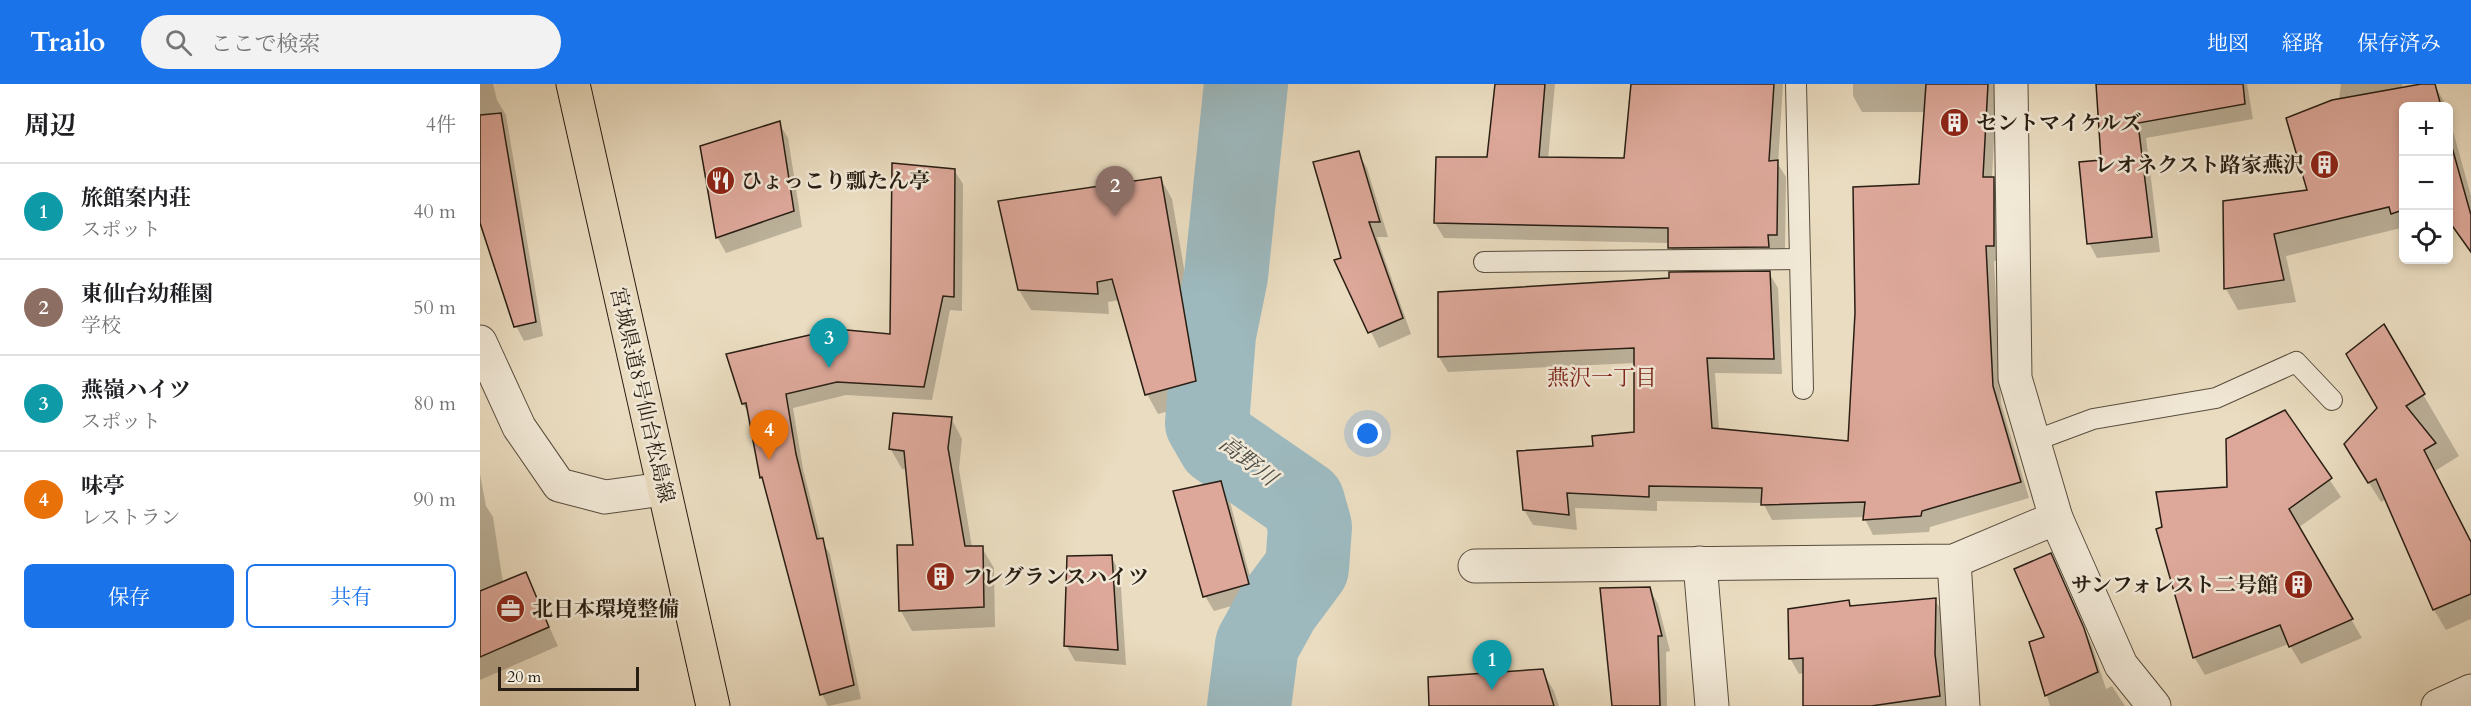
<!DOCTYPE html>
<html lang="ja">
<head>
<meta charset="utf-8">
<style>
	:root { --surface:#fff; --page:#f2f2f2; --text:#202124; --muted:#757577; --line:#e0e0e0; --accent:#1a73e8 }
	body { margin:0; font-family:Cardo,"Noto Serif JP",serif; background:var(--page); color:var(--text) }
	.controls { position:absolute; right:18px; top:18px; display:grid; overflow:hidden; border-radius:9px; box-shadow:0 3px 9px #0003 }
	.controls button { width:54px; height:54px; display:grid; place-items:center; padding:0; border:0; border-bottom:2px solid var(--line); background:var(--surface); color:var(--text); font:30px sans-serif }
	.scale { position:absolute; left:18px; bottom:15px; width:141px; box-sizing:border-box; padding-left:6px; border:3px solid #281e13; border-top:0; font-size:16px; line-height:21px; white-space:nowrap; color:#281e13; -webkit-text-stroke:4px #f1e8d6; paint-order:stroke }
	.you { position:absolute; left:888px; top:350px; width:21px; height:21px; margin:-15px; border:4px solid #fff; border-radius:50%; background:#1a73e8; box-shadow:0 0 0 9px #1a73e833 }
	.badge { display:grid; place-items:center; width:39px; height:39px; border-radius:50%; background:var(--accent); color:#fff; font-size:20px; font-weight:700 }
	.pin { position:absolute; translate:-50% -50px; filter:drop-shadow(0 2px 3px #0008) }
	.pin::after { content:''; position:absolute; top:32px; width:21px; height:18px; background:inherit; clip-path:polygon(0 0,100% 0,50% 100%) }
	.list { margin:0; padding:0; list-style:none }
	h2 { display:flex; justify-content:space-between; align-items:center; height:78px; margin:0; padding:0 24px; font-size:26px }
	h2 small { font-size:20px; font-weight:400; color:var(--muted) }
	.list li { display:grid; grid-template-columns:39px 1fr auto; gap:18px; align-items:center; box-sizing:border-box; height:96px; padding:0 24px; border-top:2px solid var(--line) }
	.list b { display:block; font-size:22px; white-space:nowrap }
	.list p { margin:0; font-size:20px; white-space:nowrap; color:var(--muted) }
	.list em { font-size:20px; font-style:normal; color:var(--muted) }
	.actions { display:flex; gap:12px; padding:18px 24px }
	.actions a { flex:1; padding:14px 0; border:2px solid var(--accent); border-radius:9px; text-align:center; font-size:21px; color:var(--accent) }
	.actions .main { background:var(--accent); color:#fff }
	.icon { flex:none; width:33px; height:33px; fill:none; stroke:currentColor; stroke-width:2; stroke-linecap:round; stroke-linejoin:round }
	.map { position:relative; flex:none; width:1991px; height:622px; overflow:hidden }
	header { display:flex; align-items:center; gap:36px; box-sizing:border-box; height:84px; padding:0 30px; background:var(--accent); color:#fff }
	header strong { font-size:28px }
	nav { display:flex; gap:33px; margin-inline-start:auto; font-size:21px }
	.search { width:420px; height:54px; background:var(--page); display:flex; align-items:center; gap:15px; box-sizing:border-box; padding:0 21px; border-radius:33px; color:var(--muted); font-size:22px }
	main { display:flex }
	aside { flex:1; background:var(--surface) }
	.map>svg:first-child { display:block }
	.shadow { fill:#0003 }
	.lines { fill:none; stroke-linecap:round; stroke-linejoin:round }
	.river { stroke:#9db9be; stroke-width:84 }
	.building { fill:#dda89a; stroke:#281e13; stroke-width:1.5 }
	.lane-casing { stroke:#584e3e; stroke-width:22 }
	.street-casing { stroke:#584e3e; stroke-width:35 }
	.primary-casing { stroke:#281e13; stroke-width:35 }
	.lane { stroke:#f1e8d6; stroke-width:20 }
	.street { stroke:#f1e8d6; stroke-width:33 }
	.primary { stroke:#eadcc0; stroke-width:33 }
	.labels { text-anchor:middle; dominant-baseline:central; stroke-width:5; stroke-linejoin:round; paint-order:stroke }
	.poi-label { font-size:21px; font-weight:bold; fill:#281e13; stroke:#f1e8d6; text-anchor:start }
	.street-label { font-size:21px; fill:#281e13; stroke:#f1e8d6 }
	.neighbourhood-label { font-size:22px; fill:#7a1f14; stroke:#f1e8d6 }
	.water-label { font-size:22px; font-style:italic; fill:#4b4c46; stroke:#f1e8d6 }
</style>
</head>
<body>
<header>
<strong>Trailo</strong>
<div class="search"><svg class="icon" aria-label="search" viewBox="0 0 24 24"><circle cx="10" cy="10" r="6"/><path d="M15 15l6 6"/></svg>ここで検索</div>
<nav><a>地図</a><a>経路</a><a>保存済み</a></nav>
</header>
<main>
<aside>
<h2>周辺<small>4件</small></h2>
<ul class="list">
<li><span class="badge" style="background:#0f9aa8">1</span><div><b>旅館案内荘</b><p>スポット</p></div><em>40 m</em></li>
<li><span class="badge" style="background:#8d6e63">2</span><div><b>東仙台幼稚園</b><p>学校</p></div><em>50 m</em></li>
<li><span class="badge" style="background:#0f9aa8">3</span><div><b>燕嶺ハイツ</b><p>スポット</p></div><em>80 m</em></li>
<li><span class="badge" style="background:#e8710a">4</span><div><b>味亭</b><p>レストラン</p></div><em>90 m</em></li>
</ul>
<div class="actions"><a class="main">保存</a><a>共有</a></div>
</aside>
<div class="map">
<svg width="1991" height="622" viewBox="0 0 1991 622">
	<rect width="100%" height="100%" fill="#eadcc0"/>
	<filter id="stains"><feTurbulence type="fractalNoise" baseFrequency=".00333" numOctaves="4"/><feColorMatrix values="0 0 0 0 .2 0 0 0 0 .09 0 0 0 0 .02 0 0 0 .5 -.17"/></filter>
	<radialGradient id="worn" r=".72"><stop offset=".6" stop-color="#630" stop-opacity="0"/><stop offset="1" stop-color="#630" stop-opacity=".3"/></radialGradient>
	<!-- shadow -->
	<g class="shadow">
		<path d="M 0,0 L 13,0 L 17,16 L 26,31 L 63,252 L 44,257 L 36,242 L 0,134 Z"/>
		<path d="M 1016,0 L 1075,0 L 1068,75 L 1146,75 L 1152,0 L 1303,0 L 1298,80 L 1306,93 L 1305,166 L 1198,179 L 1189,159 L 964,154 L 955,139 L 1009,74 Z"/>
		<path d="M 1373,0 L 1517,0 L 1512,94 L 1522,110 L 1522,177 L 1514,177 L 1521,319 L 1549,414 L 1450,443 L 1449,448 L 1393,451 L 1384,433 L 1292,436 L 1283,419 L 1177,417 L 1177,427 L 1095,424 L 1097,446 L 1053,441 L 1044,426 L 1115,364 L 1156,349 L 1155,279 L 968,288 L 959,273 L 960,210 L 1289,189 L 1298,204 L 1302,290 L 1235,289 L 1239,346 L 1370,359 L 1441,101 L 1446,28 L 1382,28 L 1373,12 Z"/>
		<path d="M 1618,0 L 1767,0 L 1773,35 L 1666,54 L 1680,168 L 1617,174 L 1609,159 L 1622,78 Z"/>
		<path d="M 1861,0 L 1922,0 L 1922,5 L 1954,0 L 1966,21 L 1924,22 L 1924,148 L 1921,144 L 1806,172 L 1816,218 L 1758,226 L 1746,205 L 1744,118 L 1828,107 L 1859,15 Z"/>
		<path d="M 1968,29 L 1991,112 L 1991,170 L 1969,138 Z"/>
		<path d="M 299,39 L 308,54 L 322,143 L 246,169 L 237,153 Z"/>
		<path d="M 878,69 L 887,84 L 908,153 L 897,153 L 931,250 L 899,264 L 856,177 L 863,175 Z"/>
		<path d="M 474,86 L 483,100 L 482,227 L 470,226 L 452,316 L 366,311 L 313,324 L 323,385 L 341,456 L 350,470 L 381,615 L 348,622 L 342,610 L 286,403 L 281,393 L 269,330 L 263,320 L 412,252 Z"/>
		<path d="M 681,95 L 692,115 L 727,317 L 678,330 L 667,310 L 640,216 L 628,218 L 629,230 L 551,226 L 539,206 Z"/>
		<path d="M 1903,242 L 1979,372 L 1955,387 L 1991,458 L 1991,535 L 1966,546 L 1954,526 L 1906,415 L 1901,418 L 1877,380 L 1899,324 Z"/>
		<path d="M 1805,328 L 1861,413 L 1818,444 L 1882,554 L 1821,580 L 1809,560 L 1725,591 L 1714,573 L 1749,404 Z"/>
		<path d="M 471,334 L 482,355 L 479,385 L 492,463 L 502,464 L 514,484 L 515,543 L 432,547 L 421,527 L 435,463 L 428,386 L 422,385 L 410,364 Z"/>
		<path d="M 0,390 L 6,422 L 13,433 L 23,499 L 45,490 L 78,562 L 0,596 Z"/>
		<path d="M 740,398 L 749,414 L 776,515 L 734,527 L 725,512 Z"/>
		<path d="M 1570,471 L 1612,561 L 1626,605 L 1632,602 L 1645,622 L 1570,622 L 1551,559 L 1566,554 Z"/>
		<path d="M 631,473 L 640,488 L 646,581 L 595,577 L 586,561 Z"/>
		<path d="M 1169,504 L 1178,520 L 1190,567 L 1186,568 L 1187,622 L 1134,622 Z"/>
		<path d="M 1455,516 L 1464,531 L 1463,587 L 1467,622 L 1324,622 L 1324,589 L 1319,590 L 1310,574 L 1369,517 L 1372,524 Z"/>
		<path d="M 1062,587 L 1074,607 L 1079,622 L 949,622 L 962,593 Z"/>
	</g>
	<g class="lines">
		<!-- river -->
		<path class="river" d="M 766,0 L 746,192 L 734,251 L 727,339 L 739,360 L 823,418 L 830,443 L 827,484 L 798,523 L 777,561 L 769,622"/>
	</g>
	<!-- building -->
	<g class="building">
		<path d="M 1015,0 L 1065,0 L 1059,73 L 1144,74 L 1151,0 L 1294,0 L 1289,77 L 1298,76 L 1297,151 L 1288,151 L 1289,163 L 1188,164 L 1188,144 L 954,139 L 956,73 L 1007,73 Z"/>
		<path d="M 1446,0 L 1508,0 L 1503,93 L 1514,93 L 1514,162 L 1506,162 L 1513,302 L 1541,398 L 1442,427 L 1441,432 L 1383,436 L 1385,418 L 1281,421 L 1282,404 L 1169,402 L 1169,413 L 1087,409 L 1089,431 L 1043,426 L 1037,367 L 1113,362 L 1112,352 L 1154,348 L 1154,264 L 958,273 L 958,208 L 1189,194 L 1189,188 L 1290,187 L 1294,275 L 1227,274 L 1232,344 L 1368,357 L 1375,229 L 1373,103 L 1439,100 Z"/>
		<path d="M 1616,0 L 1763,0 L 1765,20 L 1658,39 L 1672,153 L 1607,160 L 1599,78 L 1621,76 Z"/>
		<path d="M 1941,0 L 1955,0 L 1961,22 L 1923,22 L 1923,126 L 1911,130 L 1909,123 L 1794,150 L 1804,196 L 1744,205 L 1743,117 L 1827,106 L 1806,34 L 1852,16 Z"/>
		<path d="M 21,29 L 56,238 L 34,243 L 0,139 L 0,31 Z"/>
		<path d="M 300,37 L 314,127 L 236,154 L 220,62 Z"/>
		<path d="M 1968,49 L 1991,131 L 1991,168 L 1968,136 Z"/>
		<path d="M 879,67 L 900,138 L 889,138 L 923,234 L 888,249 L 854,176 L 861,174 L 833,78 Z"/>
		<path d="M 412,79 L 475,85 L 474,213 L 463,212 L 444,303 L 357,298 L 306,310 L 316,370 L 337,455 L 343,454 L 374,601 L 340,611 L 282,393 L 280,394 L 266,319 L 262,320 L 246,270 L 356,245 L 410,250 Z"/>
		<path d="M 681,93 L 716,297 L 665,311 L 632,195 L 617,198 L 618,210 L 538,206 L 518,117 Z"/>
		<path d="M 1904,240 L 1945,310 L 1926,322 L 1956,359 L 1944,366 L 1991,458 L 1991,510 L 1953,526 L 1896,395 L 1888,399 L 1864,360 L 1897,324 L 1866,270 Z"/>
		<path d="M 1805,326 L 1852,394 L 1809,425 L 1873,535 L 1809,563 L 1800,541 L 1713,574 L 1676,445 L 1682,443 L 1676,408 L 1747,403 L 1746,355 Z"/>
		<path d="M 413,329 L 472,333 L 468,364 L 485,462 L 503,462 L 504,523 L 419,527 L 417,461 L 433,461 L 424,367 L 409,365 Z"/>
		<path d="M 741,397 L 769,500 L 723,513 L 693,407 Z"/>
		<path d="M 1571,469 L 1604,544 L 1618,588 L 1565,612 L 1549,558 L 1564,553 L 1534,485 Z"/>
		<path d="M 632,471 L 638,566 L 584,562 L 587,472 Z"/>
		<path d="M 46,488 L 69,543 L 0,573 L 0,507 Z"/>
		<path d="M 1170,503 L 1182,552 L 1178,552 L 1180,622 L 1132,622 L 1120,504 Z"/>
		<path d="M 1456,514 L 1455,570 L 1460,612 L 1391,622 L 1323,622 L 1323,574 L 1309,575 L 1308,525 L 1369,516 L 1370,522 Z"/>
		<path d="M 1063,585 L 1074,622 L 949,622 L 948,593 Z"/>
	</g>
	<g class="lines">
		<defs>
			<g id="lane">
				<path d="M 1316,0 L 1323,305"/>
				<path d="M 1004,178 L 1320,175"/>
				<path d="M 1554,357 L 1613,335 L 1736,314 L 1816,278 L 1852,316"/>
			</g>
			<g id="street">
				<path d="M 1531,0 L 1535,294 L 1576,434 L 1641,581 L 1674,622"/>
				<path d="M 0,258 L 39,343 L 79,401 L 125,413 L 183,405"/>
				<path d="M 1474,477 L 1483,622"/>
				<path d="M 1220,479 L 1232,622"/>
				<path d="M 995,482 L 1474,477 L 1576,434"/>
				<path d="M 1958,622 L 1991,607"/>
			</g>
			<path id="primary" d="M 93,0 L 233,622"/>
		</defs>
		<!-- lane casing -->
		<use href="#lane" class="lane-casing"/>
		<!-- street casing -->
		<use href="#street" class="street-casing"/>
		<!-- primary casing -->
		<use href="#primary" class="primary-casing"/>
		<!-- lane -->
		<use href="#lane" class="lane"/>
		<!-- street -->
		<use href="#street" class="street"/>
		<!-- primary -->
		<use href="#primary" class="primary"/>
	</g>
	<!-- icons -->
	<defs>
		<symbol id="building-disc" viewBox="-11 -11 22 22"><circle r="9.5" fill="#8f2418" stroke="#f1e8d6"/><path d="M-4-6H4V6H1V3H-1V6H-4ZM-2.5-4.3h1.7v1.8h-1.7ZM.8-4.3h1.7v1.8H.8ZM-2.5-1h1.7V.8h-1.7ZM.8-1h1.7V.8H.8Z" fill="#fff"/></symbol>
		<symbol id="restaurant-disc" viewBox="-11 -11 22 22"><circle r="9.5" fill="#8f2418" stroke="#f1e8d6"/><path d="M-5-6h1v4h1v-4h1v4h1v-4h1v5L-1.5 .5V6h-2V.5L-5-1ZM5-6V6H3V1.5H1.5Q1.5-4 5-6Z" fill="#fff"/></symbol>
		<symbol id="office-disc" viewBox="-11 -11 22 22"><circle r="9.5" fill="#8f2418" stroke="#f1e8d6"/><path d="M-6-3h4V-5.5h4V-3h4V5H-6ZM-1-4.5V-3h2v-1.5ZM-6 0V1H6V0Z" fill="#fff"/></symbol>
	</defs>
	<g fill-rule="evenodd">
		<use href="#building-disc" x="1458" y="22" width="33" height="33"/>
		<use href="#building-disc" x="1828" y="64" width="33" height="33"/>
		<use href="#restaurant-disc" x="224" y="80" width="33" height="33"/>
		<use href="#building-disc" x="444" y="476" width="33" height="33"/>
		<use href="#building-disc" x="1802" y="484" width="33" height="33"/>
		<use href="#office-disc" x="14" y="508" width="33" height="33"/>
	</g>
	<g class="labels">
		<!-- poi labels -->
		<g class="poi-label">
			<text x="1496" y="39">セントマイケルズ</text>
			<text x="1824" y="81" text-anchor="end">レオネクスト路家燕沢</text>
			<text x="261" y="97">ひょっこり瓢たん亭</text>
			<text x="482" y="493">フレグランスハイツ</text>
			<text x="1798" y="501" text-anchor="end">サンフォレスト二号館</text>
			<text x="52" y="525">北日本環境整備</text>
		</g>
		<!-- street labels -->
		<g class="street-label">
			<text transform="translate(162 311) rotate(77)">宮城県道8号仙台松島線</text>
		</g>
		<!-- neighbourhood labels -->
		<g class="neighbourhood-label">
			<text x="1122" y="294">燕沢一丁目</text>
		</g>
		<!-- water labels -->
		<g class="water-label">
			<text transform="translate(768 377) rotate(38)">高野川</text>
		</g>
	</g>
	<rect width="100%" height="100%" filter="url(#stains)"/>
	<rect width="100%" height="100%" fill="url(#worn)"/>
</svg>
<div class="controls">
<button>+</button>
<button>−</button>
<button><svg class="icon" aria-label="locate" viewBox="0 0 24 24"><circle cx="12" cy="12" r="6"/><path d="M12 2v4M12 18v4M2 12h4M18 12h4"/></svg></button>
</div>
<div class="scale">20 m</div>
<div class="you"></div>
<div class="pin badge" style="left:1012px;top:606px;background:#0f9aa8">1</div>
<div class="pin badge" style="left:635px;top:132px;background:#8d6e63">2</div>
<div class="pin badge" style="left:349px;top:284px;background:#0f9aa8">3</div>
<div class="pin badge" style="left:289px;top:376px;background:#e8710a">4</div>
</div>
</main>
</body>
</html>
